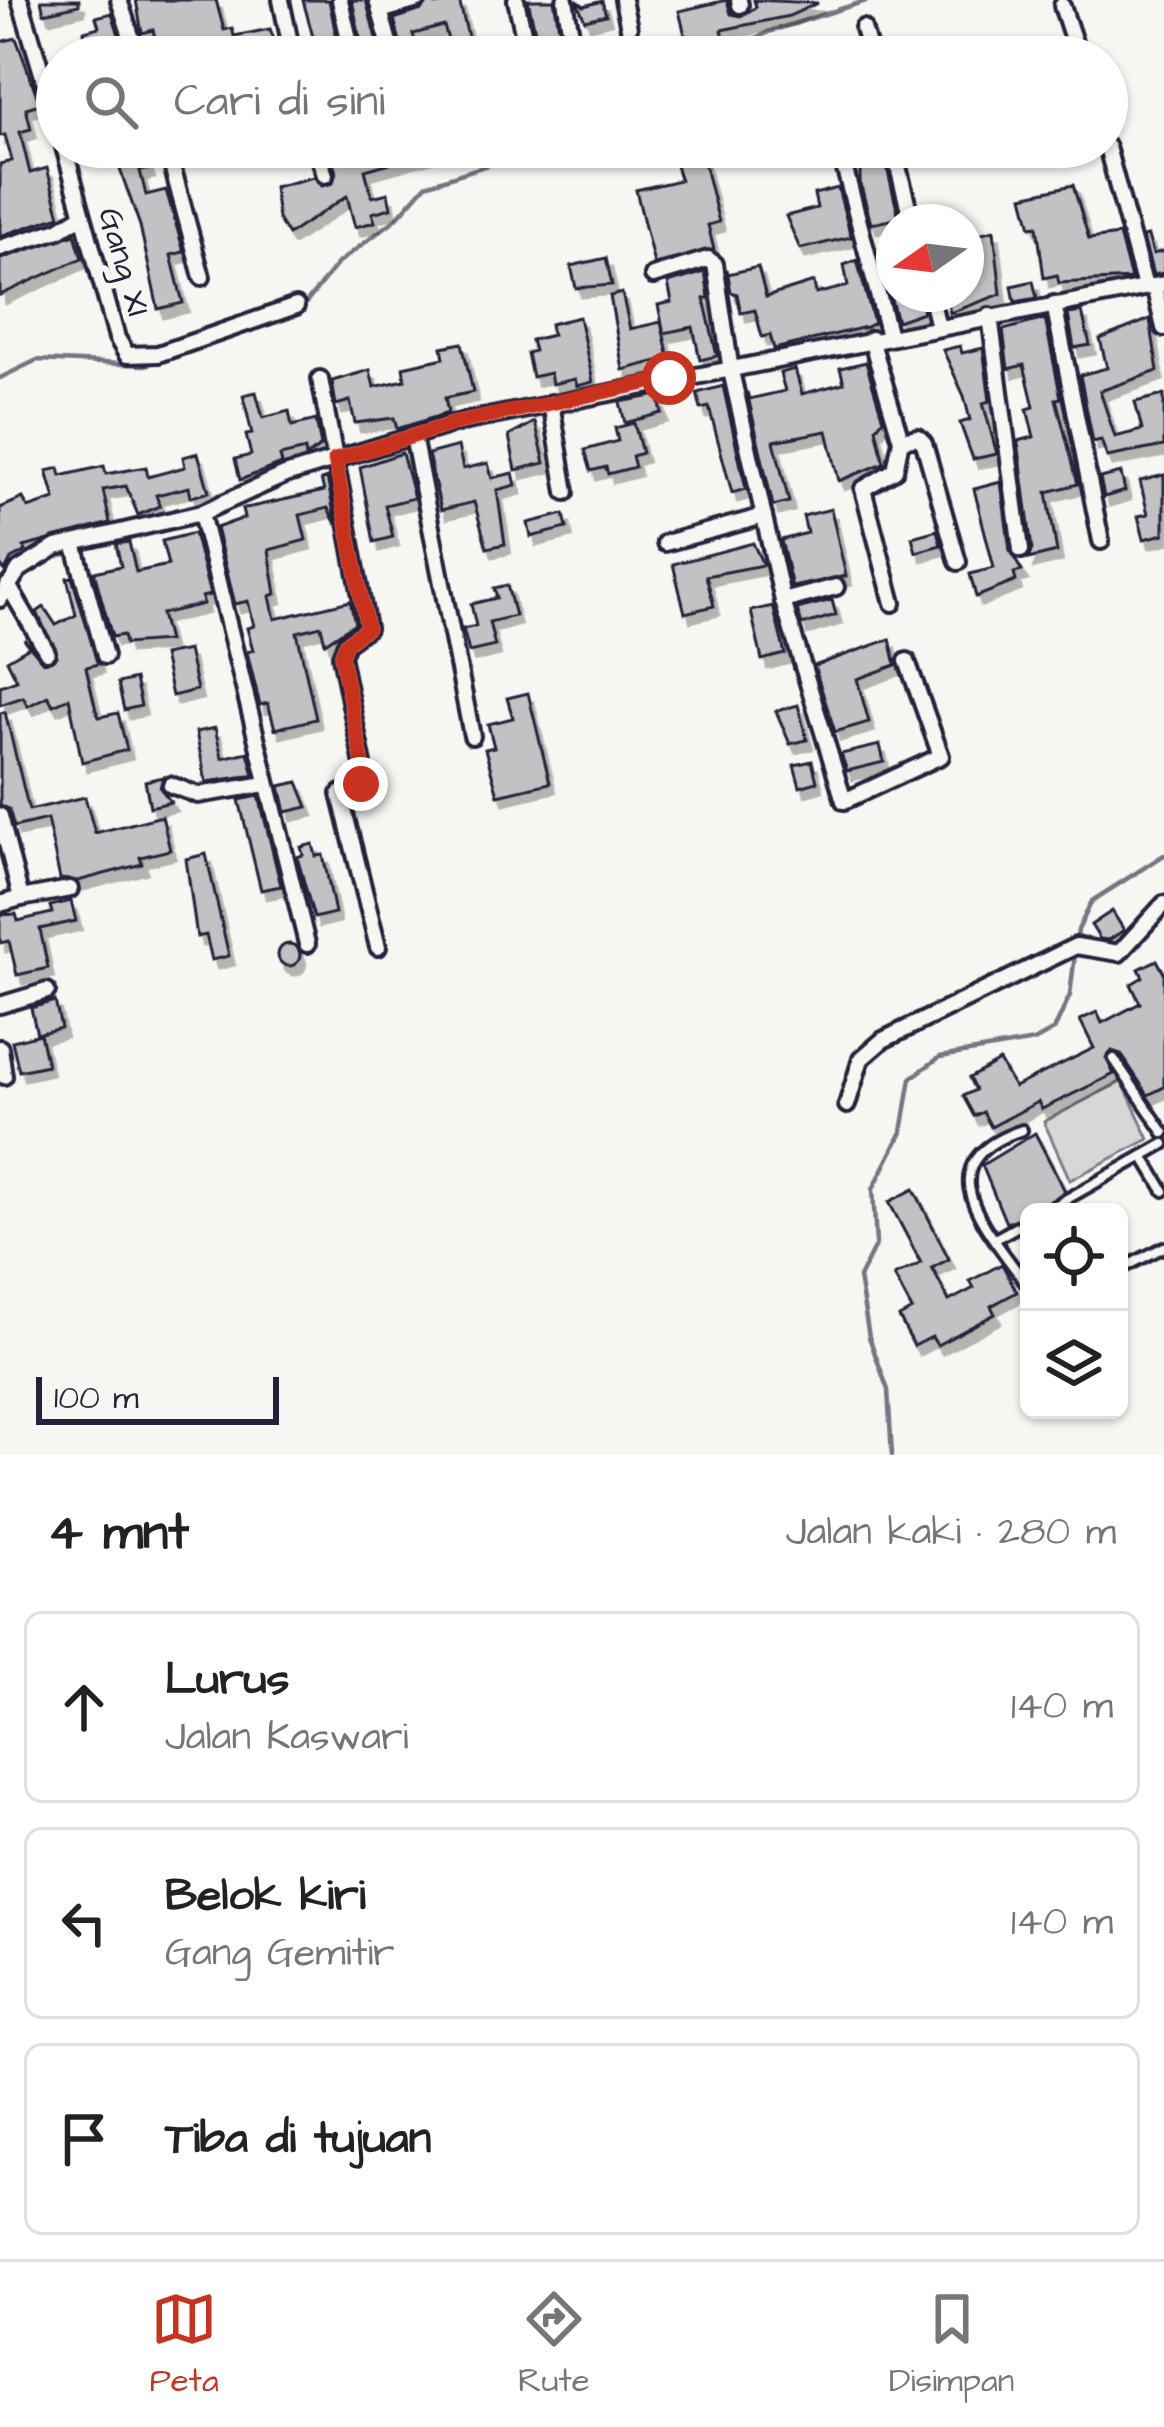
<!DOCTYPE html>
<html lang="id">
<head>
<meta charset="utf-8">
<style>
	:root { --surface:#fff; --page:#f6f6f6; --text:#222; --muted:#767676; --line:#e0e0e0; --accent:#c8321e }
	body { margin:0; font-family:"Architects Daughter",sans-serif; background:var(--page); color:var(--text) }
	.controls { position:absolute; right:36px; bottom:36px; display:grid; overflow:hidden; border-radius:18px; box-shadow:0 3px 9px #0004 }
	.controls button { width:108px; height:108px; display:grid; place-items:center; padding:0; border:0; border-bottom:3px solid var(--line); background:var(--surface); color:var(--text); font:60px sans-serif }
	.compass { position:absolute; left:876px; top:204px; width:108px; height:108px; border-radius:50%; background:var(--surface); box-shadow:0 3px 9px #0004; rotate:256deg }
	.scale { position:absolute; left:36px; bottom:30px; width:243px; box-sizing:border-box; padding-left:12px; border:6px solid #22223b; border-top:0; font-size:33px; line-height:42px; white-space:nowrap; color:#22223b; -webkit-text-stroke:9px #f6f6f2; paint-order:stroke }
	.stop { position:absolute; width:36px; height:36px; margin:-27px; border:9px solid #c8321e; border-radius:50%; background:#fff }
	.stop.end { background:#c8321e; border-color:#fff; box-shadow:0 3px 12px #0008 }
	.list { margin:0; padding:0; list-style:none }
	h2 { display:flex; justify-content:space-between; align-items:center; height:156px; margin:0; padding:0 48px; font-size:51px }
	h2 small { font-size:39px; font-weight:400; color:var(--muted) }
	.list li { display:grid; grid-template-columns:78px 1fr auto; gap:36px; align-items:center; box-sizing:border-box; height:192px; margin:0 24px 24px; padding:0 24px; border:3px solid var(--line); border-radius:18px }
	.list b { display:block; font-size:45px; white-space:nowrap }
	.list p { margin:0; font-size:39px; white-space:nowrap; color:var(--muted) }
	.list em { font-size:39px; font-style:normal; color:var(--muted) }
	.icon { flex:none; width:66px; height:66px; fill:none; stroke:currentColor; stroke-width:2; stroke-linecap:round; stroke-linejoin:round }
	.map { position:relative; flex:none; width:1164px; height:1455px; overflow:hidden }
	.search { position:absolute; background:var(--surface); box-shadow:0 3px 9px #0004; left:36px; right:36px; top:36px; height:132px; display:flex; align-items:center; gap:30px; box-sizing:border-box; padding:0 42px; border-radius:66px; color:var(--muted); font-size:45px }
	.sheet { height:804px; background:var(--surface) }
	nav { display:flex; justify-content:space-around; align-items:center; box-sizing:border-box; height:168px; border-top:3px solid var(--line); background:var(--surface); font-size:33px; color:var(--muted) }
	nav a { display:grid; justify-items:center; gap:6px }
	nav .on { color:var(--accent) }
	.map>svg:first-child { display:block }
	.green { fill:#d7d7d7; stroke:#7c7c89; stroke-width:3 }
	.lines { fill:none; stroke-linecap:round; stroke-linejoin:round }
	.stream { stroke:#757583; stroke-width:4.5 }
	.building { fill:#c2c2c4; stroke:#22223b; stroke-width:3; filter:url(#shadow) }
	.lane-casing { stroke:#22223b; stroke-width:16 }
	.street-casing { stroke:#22223b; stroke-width:22 }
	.lane { stroke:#f6f6f2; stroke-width:8 }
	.street { stroke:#f6f6f2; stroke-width:14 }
	.route { stroke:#c8321e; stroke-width:15 }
	.labels { text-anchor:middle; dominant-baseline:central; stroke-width:12; stroke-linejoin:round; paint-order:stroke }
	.street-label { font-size:33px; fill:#22223b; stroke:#f6f6f2 }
</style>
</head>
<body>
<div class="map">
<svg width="1164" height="1455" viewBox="0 0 1164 1455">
	<defs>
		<filter id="shadow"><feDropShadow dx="5.5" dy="9" stdDeviation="0" flood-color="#0004"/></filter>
	</defs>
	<rect width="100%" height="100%" fill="#f6f6f2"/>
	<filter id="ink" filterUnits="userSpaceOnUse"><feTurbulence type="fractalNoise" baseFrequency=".00833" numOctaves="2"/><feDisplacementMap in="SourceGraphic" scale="24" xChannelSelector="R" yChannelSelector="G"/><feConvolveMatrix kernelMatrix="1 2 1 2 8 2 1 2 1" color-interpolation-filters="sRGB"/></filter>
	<g filter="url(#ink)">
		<!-- green -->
		<path class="green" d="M 1122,1081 L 1149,1139 L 1070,1180 L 1044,1122 Z"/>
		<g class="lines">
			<!-- stream -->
			<g class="stream">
				<path d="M 746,57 L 756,39 L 768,32 L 869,0"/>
				<path d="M 302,308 L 338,263 L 396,219 L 426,185 L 543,147"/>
				<path d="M 195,348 L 292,314"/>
				<path d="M 0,378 L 37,360 L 145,365 L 162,360"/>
				<path d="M 892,1455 L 888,1390 L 869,1337 L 859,1278 L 876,1244 L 873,1189 L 902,1132 L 911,1078 L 940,1057 L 1034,1041 L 1054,1030 L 1070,995 L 1078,930 L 1092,901 L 1164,855"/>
			</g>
		</g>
		<!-- building -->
		<g class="building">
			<path d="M 41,0 L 79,0 L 79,5 L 44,13 Z"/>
			<path d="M 136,0 L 216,0 L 224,30 L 232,28 L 234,36 L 270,29 L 281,57 L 216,57 L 216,52 L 160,57 L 153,30 L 142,33 Z"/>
			<path d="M 303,0 L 329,0 L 336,35 L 314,41 Z"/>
			<path d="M 352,0 L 366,0 L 381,57 L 364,57 Z"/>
			<path d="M 429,0 L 436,5 L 459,0 L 473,57 L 453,57 L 444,26 L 413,34 L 419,57 L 404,57 L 394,19 L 422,10 Z"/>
			<path d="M 528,0 L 554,0 L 564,57 L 541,57 Z"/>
			<path d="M 576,0 L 584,6 L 602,1 L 606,15 L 585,20 Z"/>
			<path d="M 727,0 L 731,14 L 741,16 L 756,7 L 754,0 L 818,3 L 789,16 L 722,30 L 729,57 L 700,57 L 694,37 L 686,39 L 679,11 Z"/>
			<path d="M 112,13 L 126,57 L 101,56 L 98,42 L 87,45 L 84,31 L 99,27 L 96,17 Z"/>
			<path d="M 16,38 L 40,104 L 26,108 L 31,129 L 20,132 L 30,173 L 47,168 L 60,216 L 0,236 L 0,164 L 12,161 L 5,135 L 0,136 L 0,42 Z"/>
			<path d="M 120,147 L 143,147 L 149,169 L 140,171 L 146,195 L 166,190 L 184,252 L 171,255 L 183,303 L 158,309 L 140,226 L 116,158 L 122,156 Z"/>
			<path d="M 327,147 L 362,147 L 373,161 L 383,156 L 385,147 L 432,147 L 433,151 L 365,170 L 372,197 L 388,193 L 391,208 L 372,213 L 375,222 L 355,227 L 347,196 L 288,235 L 278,219 L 274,187 L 314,177 L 322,186 L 333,183 L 336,172 Z"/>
			<path d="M 860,147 L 882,147 L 899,218 L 871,224 L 860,182 L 860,170 L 865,169 Z"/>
			<path d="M 702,155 L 719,222 L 708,225 L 714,250 L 654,264 L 636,190 L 680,180 L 675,161 Z"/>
			<path d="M 1073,185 L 1089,239 L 1119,235 L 1131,279 L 1059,283 L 1057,275 L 1044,278 L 1037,226 L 1031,227 L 1023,196 Z"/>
			<path d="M 838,188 L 851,237 L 800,249 L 786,216 L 817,208 L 814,194 Z"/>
			<path d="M 994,230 L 1001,294 L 950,313 L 946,294 L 966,294 L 966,237 Z"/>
			<path d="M 75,234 L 82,258 L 0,295 L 0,259 Z"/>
			<path d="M 1148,236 L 1153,254 L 1164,251 L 1164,273 L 1153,275 L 1143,237 Z"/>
			<path d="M 606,258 L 612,285 L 576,288 L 571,266 Z"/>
			<path d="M 857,260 L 874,323 L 866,327 L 774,349 L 770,335 L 762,337 L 755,310 L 741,313 L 737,294 L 731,292 L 727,269 L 728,274 L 758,267 L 766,297 L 814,282 L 816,294 L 848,286 L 844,265 Z"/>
			<path d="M 705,272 L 709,298 L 704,299 L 717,356 L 700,360 L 693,327 L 664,333 L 658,305 L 672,302 L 668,283 Z"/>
			<path d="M 894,280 L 894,294 L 919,294 L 923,312 L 897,321 L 886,282 Z"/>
			<path d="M 1033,281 L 1037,298 L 1015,302 L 1012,286 Z"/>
			<path d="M 622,293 L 630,329 L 661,322 L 669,358 L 623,370 L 610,296 Z"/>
			<path d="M 1082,312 L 1090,345 L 1074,348 L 1068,314 Z"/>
			<path d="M 579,317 L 593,382 L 577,386 L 575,379 L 552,384 L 550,373 L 532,377 L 527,353 L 534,351 L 531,340 L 552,335 L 550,324 Z"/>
			<path d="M 1045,319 L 1061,398 L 1056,399 L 1078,484 L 1047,492 L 1057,552 L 1028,559 L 1032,549 L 1018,441 L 1034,437 L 1027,409 L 1034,407 L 1024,365 L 1008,369 L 1003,330 Z"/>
			<path d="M 1150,319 L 1158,371 L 1100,391 L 1115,437 L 1142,430 L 1135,402 L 1164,395 L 1164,446 L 1107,457 L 1101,440 L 1093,442 L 1080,375 L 1107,368 L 1100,339 Z"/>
			<path d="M 462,343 L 473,392 L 445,398 L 448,413 L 397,429 L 394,418 L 355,423 L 350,401 L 336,405 L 332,381 L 370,370 L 374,387 L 405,380 L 403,367 L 444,358 L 442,347 Z"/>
			<path d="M 960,346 L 962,353 L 983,348 L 990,401 L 983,403 L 997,454 L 973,459 L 960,423 L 970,420 L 964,396 L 943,350 Z"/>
			<path d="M 866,362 L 883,419 L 876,428 L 884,463 L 839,481 L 827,431 L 774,441 L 789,502 L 773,506 L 747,392 L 749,399 L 785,391 L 780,373 L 795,369 L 802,394 L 844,383 L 840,368 Z"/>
			<path d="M 723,386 L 746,489 L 732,493 L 709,407 L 701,409 L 697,393 Z"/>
			<path d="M 256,392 L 263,418 L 289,411 L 292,426 L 316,420 L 321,446 L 306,457 L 305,450 L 280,456 L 282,464 L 240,480 L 235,459 L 251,455 L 246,435 L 252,434 L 243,395 Z"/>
			<path d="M 658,395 L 662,413 L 625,423 L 620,402 Z"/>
			<path d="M 535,422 L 545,463 L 516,470 L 509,436 Z"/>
			<path d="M 634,423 L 642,453 L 632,456 L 635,467 L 608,474 L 606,467 L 591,471 L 585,450 L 618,441 L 615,428 Z"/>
			<path d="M 458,446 L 463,469 L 488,463 L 492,478 L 513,473 L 516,485 L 497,490 L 505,544 L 487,548 L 474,502 L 441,510 L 428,454 Z"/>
			<path d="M 198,453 L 209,492 L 191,497 L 189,487 L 156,495 L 160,506 L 138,515 L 126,486 L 103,490 L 110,523 L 24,547 L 26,551 L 11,559 L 5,571 L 0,565 L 0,508 L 23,498 L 28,508 L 55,499 L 47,471 L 59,468 L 61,476 L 104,466 L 106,474 L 146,467 L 148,477 L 185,467 L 183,457 Z"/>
			<path d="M 402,453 L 414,498 L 385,505 L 393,537 L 374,542 L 360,467 Z"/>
			<path d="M 1121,473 L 1125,491 L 1104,497 L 1100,478 Z"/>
			<path d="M 1164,475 L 1164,534 L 1144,539 L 1138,516 L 1148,514 L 1140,481 Z"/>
			<path d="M 327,478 L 336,524 L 328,508 L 300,515 L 306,540 L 269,550 L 276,594 L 270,596 L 275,619 L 350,601 L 355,623 L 325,643 L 321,626 L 297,632 L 316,719 L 275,729 L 268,703 L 260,705 L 247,652 L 253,650 L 247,628 L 254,626 L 248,601 L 235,604 L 216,528 L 244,518 L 242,509 L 324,491 L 321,480 Z"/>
			<path d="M 1001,482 L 1010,551 L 1022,571 L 1014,573 L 1016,581 L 976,597 L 970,574 L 994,568 L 974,489 Z"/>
			<path d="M 831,509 L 846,576 L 792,587 L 781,540 L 807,533 L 803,516 Z"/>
			<path d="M 564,514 L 567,528 L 531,537 L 528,523 Z"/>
			<path d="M 937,530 L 941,545 L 916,552 L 912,537 Z"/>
			<path d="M 194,533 L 210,595 L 202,597 L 203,604 L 161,614 L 168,641 L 125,644 L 123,635 L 112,637 L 94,572 L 121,566 L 116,544 L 129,542 L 136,572 L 168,565 L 162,541 Z"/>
			<path d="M 753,543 L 763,565 L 706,576 L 714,606 L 685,613 L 673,564 Z"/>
			<path d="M 72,577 L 98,664 L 86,667 L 96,710 L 99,717 L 118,713 L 127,750 L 82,762 L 69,698 L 53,705 L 48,696 L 28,706 L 23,697 L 0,705 L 0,686 L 17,680 L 7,660 L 29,647 L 24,639 L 43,662 L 57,656 L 37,612 L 44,607 L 56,625 L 76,615 L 67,578 Z"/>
			<path d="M 507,585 L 515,616 L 489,622 L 495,646 L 469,652 L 463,629 L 476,626 L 471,604 L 497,598 L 494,588 Z"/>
			<path d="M 832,600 L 836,615 L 802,625 L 797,609 Z"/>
			<path d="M 773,606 L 785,654 L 762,660 L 751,611 Z"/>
			<path d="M 890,639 L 896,665 L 857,679 L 869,722 L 835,732 L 814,666 Z"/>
			<path d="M 188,650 L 197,690 L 172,696 L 163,655 Z"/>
			<path d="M 135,679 L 141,706 L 124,710 L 118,683 Z"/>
			<path d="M 528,693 L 550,783 L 498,795 L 485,749 L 494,747 L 488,724 L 513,718 L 507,698 Z"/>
			<path d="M 798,705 L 807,740 L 790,744 L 776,711 Z"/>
			<path d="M 5,712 L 29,810 L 85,797 L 95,833 L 162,816 L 170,850 L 140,857 L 142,864 L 78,881 L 60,879 L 47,819 L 14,827 L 9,809 L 0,805 L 0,713 Z"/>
			<path d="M 215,728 L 222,758 L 248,752 L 254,775 L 206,782 L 196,732 Z"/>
			<path d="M 880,745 L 884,762 L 847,771 L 841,754 Z"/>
			<path d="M 812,761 L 817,782 L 800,787 L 794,765 Z"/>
			<path d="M 163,777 L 160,788 L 171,802 L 150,807 L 145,781 Z"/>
			<path d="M 298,782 L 308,807 L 286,812 L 280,786 Z"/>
			<path d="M 259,796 L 281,886 L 261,890 L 239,800 Z"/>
			<path d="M 313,844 L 316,856 L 323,855 L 335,913 L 314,918 L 297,857 L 303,855 L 301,847 Z"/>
			<path d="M 206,854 L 229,956 L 212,960 L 206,935 L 197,937 L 186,859 Z"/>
			<path d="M 71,901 L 76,921 L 40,929 L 48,968 L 17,975 L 9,941 L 0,943 L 0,915 L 16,914 L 18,921 L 52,913 L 50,906 Z"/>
			<path d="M 1112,911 L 1124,930 L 1109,940 L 1100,939 L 1091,925 Z"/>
			<circle cx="289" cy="955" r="11"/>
			<path d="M 1157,960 L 1164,973 L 1164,1087 L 1148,1095 L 1121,1054 L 1112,1051 L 1106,1058 L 1114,1074 L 1042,1109 L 1038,1102 L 991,1127 L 983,1112 L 974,1116 L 963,1096 L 975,1090 L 969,1078 L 999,1061 L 1014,1087 L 1094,1048 L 1080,1020 L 1097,1012 L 1102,1023 L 1140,1003 L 1131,984 L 1143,977 L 1139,969 Z"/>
			<path d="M 55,1001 L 61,1028 L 37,1034 L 31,1008 Z"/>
			<path d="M 40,1034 L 47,1065 L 19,1071 L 12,1041 Z"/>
			<path d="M 1035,1133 L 1065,1191 L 1036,1212 L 1006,1223 L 982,1165 Z"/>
			<path d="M 914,1189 L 949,1259 L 932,1268 L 949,1301 L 974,1288 L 970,1281 L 1002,1264 L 1017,1292 L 991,1306 L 995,1314 L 937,1345 L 932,1337 L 914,1346 L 899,1317 L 912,1310 L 894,1276 L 921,1263 L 889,1202 Z"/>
		</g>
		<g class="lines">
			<defs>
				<g id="lane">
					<path d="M 1114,1059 L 1164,1133"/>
					<path d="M 1022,1130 C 920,1164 989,1230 1029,1288"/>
					<path d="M 1143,1156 L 1164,1191"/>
					<path d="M 1044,1212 L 1164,1144"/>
					<path d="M 995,1239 L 1029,1220"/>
					<path d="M 1119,1270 L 1164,1247"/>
				</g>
				<g id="street">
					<path d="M 20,0 L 57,123"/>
					<path d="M 119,0 L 138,57"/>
					<path d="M 281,0 L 293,57"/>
					<path d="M 340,0 L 353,57"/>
					<path d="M 377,0 L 393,57"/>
					<path d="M 516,0 L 525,41"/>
					<path d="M 565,0 L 575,57"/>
					<path d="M 623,0 L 629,28"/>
					<path d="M 739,0 L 740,5"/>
					<path d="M 1062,6 L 1079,57"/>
					<path d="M 380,11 L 418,0"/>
					<path d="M 863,28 L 871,57"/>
					<path d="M 64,147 L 117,338 L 127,355 L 158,354 L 296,306"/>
					<path d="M 167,147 L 202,277"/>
					<path d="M 315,147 L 325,175"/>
					<path d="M 373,147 L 374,150"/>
					<path d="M 839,147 L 889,336"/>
					<path d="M 893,147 L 912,222"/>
					<path d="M 1107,147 L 1145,287"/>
					<path d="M 0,248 L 59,230 L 81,216"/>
					<path d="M 653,276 L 708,259 L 715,264 L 731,371 L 783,601 L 844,801 L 941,756 L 907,661"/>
					<path d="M 1154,286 L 1164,328"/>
					<path d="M 930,294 L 938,327"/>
					<path d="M 1054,304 L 1101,541"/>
					<path d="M 990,316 L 1021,550"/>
					<path d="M 871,339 L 901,440 L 895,470 L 863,489 L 893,603"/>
					<path d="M 320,379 L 367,628 L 346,643 L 341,656 L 365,774 L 361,784 L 340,794 L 378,947"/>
					<path d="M 551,403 L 566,492"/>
					<path d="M 413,436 L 472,736"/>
					<path d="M 901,440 L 918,437 L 924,443 L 958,562"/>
					<path d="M 201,513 L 307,944"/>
					<path d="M 74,543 L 105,656"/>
					<path d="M 665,543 L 764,516"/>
					<path d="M 8,585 L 47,652"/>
					<path d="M 0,599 L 19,570 L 56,547 L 201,513 L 285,475 L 452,424 L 1164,284"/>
					<path d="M 783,601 L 836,587"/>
					<path d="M 171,785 L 198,795 L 266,784"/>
					<path d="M 0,816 L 21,898 L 0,904"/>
					<path d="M 21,898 L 70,889"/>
					<path d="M 0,1005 L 47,991"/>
					<path d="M 0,1048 L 4,1076"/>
					<path d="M 847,1105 L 861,1059 L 883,1040 L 1076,946 L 1119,953 L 1164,904"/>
				</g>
			</defs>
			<!-- lane casing -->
			<use href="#lane" class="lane-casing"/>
			<!-- street casing -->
			<use href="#street" class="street-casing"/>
			<!-- lane -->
			<use href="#lane" class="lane"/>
			<!-- street -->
			<use href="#street" class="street"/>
		</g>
	</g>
	<g class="lines" filter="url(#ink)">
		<!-- route -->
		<path class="route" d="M 361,784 L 365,774 L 341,656 L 346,643 L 367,628 L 335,460 L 452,424 L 669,378"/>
	</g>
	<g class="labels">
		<!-- street labels -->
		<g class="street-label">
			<text transform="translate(124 262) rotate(74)">Gang XI</text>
		</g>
	</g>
</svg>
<div class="controls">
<button><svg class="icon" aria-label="locate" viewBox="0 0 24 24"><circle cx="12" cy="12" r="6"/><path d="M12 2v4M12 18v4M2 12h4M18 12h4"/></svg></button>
<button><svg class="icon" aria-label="layers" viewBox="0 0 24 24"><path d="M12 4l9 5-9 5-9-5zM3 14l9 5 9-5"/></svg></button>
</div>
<svg class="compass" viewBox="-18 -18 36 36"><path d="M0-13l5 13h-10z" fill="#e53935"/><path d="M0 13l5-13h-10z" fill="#767676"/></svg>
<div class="scale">100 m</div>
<div class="stop" style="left:669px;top:378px"></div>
<div class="stop end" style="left:361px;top:784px"></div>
<div class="search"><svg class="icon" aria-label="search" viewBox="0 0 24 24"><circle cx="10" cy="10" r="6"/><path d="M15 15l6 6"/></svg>Cari di sini</div>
</div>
<section class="sheet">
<h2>4 mnt<small>Jalan kaki · 280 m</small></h2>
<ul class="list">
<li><svg class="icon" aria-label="ahead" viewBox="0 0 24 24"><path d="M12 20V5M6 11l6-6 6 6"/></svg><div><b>Lurus</b><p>Jalan Kaswari</p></div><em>140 m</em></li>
<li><svg class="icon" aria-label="left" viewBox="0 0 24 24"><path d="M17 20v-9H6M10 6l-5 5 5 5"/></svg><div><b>Belok kiri</b><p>Gang Gemitir</p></div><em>140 m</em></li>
<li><svg class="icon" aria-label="arrive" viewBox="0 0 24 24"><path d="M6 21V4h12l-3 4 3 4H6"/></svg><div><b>Tiba di tujuan</b></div></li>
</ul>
</section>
<nav>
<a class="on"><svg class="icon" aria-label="map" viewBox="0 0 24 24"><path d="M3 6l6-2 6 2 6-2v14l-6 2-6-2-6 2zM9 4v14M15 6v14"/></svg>Peta</a>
<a><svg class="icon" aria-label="directions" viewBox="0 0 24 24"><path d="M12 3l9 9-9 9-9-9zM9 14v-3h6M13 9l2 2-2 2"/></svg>Rute</a>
<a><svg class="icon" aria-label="saved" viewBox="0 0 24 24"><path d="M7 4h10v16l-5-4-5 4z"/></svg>Disimpan</a>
</nav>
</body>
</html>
